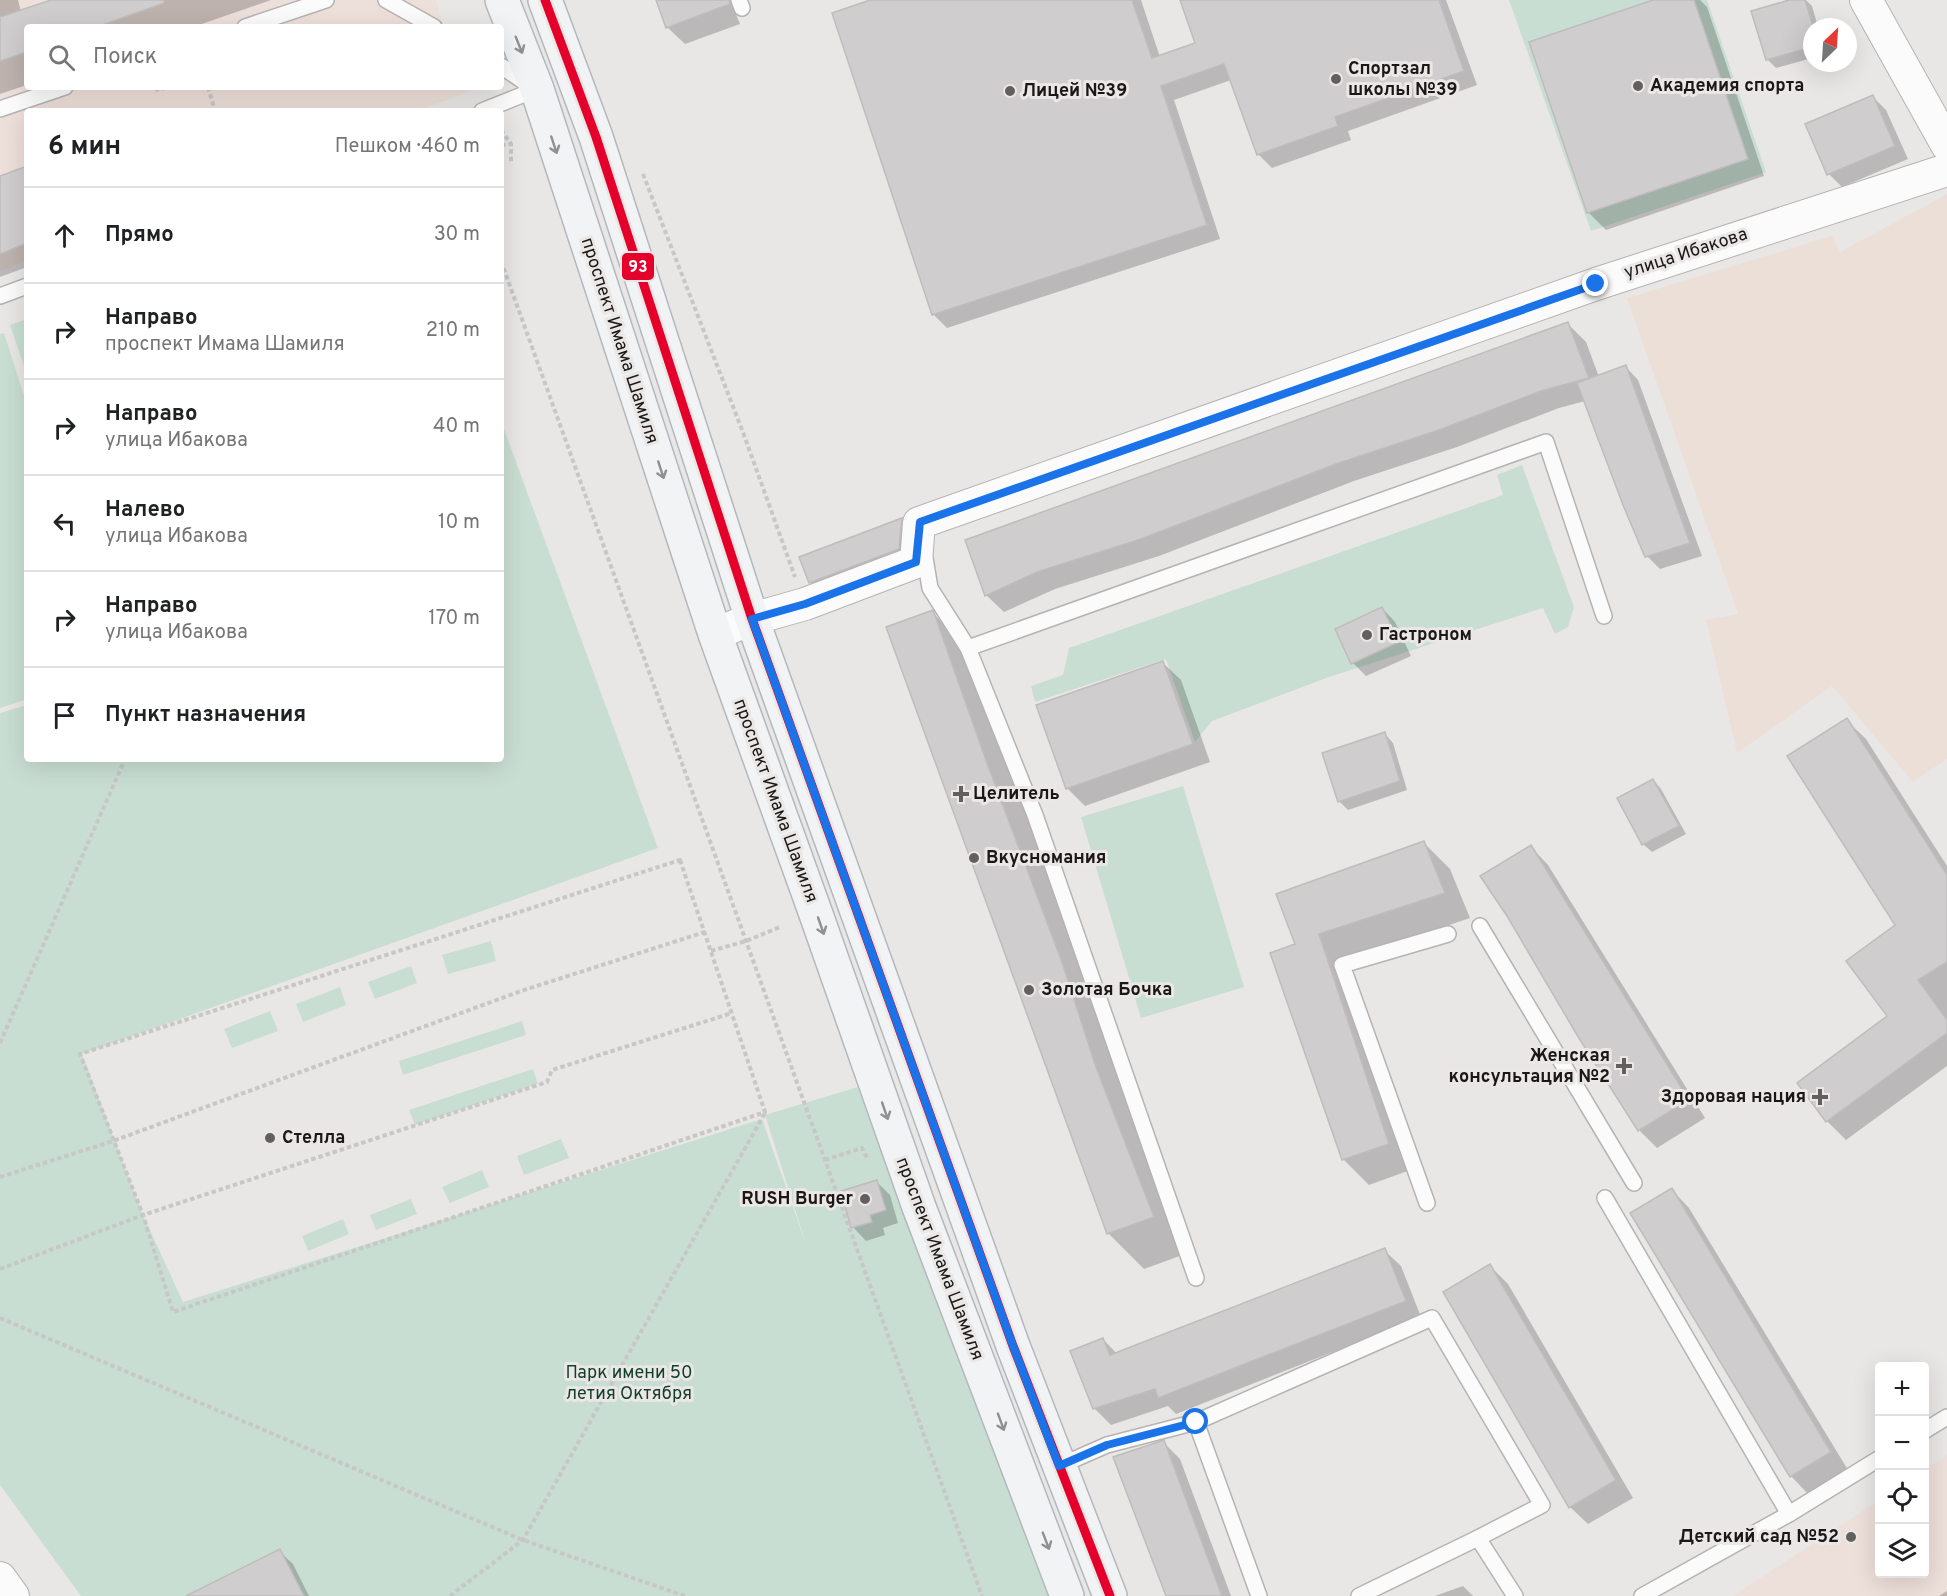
<!DOCTYPE html>
<html lang="ru">
<head>
<meta charset="utf-8">
<style>
	:root { --surface:#fff; --page:#f2f2f2; --text:#202124; --muted:#757577; --line:#e0e0e0 }
	body { margin:0; font-family:Overpass,sans-serif; background:var(--page); color:var(--text) }
	.controls { position:absolute; right:18px; bottom:18px; display:grid; overflow:hidden; border-radius:6px; box-shadow:0 6px 24px #0002 }
	.controls button { width:54px; height:54px; display:grid; place-items:center; padding:0; border:0; border-bottom:2px solid var(--line); background:var(--surface); color:var(--text); font:30px sans-serif }
	.compass { position:absolute; left:1803px; top:18px; width:54px; height:54px; border-radius:50%; background:var(--surface); box-shadow:0 6px 24px #0002; rotate:25deg }
	.stop { position:absolute; width:18px; height:18px; margin:-14px; border:4px solid #1a73e8; border-radius:50%; background:#fff }
	.stop.end { background:#1a73e8; border-color:#fff; box-shadow:0 2px 6px #0008 }
	.list { margin:0; padding:0; list-style:none }
	h2 { display:flex; justify-content:space-between; align-items:center; height:78px; margin:0; padding:0 24px; font-size:26px }
	h2 small { font-size:20px; font-weight:400; color:var(--muted) }
	.list li { display:grid; grid-template-columns:39px 1fr auto; gap:18px; align-items:center; box-sizing:border-box; height:96px; padding:0 24px; border-top:2px solid var(--line) }
	.list b { display:block; font-size:22px; white-space:nowrap }
	.list p { margin:0; font-size:20px; white-space:nowrap; color:var(--muted) }
	.list em { font-size:20px; font-style:normal; color:var(--muted) }
	.icon { flex:none; width:33px; height:33px; fill:none; stroke:currentColor; stroke-width:2; stroke-linecap:round; stroke-linejoin:round }
	.map { position:relative; flex:none; width:1947px; height:1596px; overflow:hidden }
	.search { position:absolute; background:var(--surface); box-shadow:0 6px 24px #0002; left:24px; top:24px; width:480px; height:66px; display:flex; align-items:center; gap:15px; box-sizing:border-box; padding:0 21px; border-radius:6px; color:var(--muted); font-size:22px }
	.panel { position:absolute; background:var(--surface); box-shadow:0 6px 24px #0002; left:24px; top:108px; width:480px; height:654px; border-radius:6px }
	.map>svg:first-child { display:block }
	.industrial { fill:#ecdfd8 }
	.education { fill:#eddfd9 }
	.green { fill:#c9ded3 }
	.shadow { fill:#0003 }
	.building { fill:#cfcdcd; stroke:#bebcbc; stroke-width:1.5 }
	.lines { fill:none; stroke-linecap:round; stroke-linejoin:round }
	.lane-casing { stroke:#b5b4b3; stroke-width:18 }
	.street-casing { stroke:#b5b4b3; stroke-width:34 }
	.primary-casing { stroke:#b4b8bd; stroke-width:36 }
	.path { stroke:#c7c7c7; stroke-width:4; stroke-dasharray:4.5 3; stroke-linecap:butt }
	.lane { stroke:#fcfbfb; stroke-width:15 }
	.street { stroke:#fcfbfb; stroke-width:32 }
	.primary { stroke:#f1f3f5; stroke-width:33 }
	.bus-1-casing { stroke:#eae7e5; stroke-width:14 }
	.bus-1 { stroke:#e4002b; stroke-width:9 }
	.oneway { stroke:#909091 }
	.route { stroke:#1a73e8; stroke-width:8 }
	.poi-dot { fill:#62605f; stroke:#eae7e5; stroke-width:2 }
	.labels { text-anchor:middle; dominant-baseline:central; stroke-width:6; stroke-linejoin:round; paint-order:stroke }
	.poi-label { font-size:18px; font-weight:bold; fill:#191717; stroke:#eae7e5; text-anchor:start }
	.street-label { font-size:18px; fill:#191717; stroke:#eae7e5 }
	.park-label { font-size:18px; fill:#103f2e; stroke:#eae7e5 }
	.line-badge { stroke:#eae7e5; stroke-width:2 }
	.badge-label { font-size:16px; text-anchor:middle; font-weight:bold; fill:#fff }
</style>
</head>
<body>
<div class="map">
<svg width="1947" height="1596" viewBox="0 0 1947 1596">
	<rect width="100%" height="100%" fill="#e9e7e6"/>
	<!-- industrial -->
	<path class="industrial" d="M 1947,194 L 1947,759 L 1913,782 L 1832,686 L 1737,753 L 1706,620 L 1738,614 L 1627,298 L 1832,236 L 1840,252 Z"/>
	<!-- education -->
	<g class="education">
		<path d="M 0,0 L 436,0 L 444,27 L 27,27 L 27,87 L 469,87 L 470,91 L 418,111 L 27,111 L 27,261 L 0,271 Z"/>
		<path d="M 1947,1455 L 1947,1596 L 1733,1596 L 1879,1500 L 1880,1574 L 1924,1574 L 1925,1470 Z"/>
	</g>
	<!-- green -->
	<g class="green">
		<path d="M 1509,0 L 1707,0 L 1766,172 L 1591,231 Z"/>
		<path d="M 27,319 L 27,375 L 10,325 Z"/>
		<path d="M 4,333 L 27,405 L 27,699 L 0,708 L 0,334 Z"/>
		<path d="M 501,421 L 658,848 L 82,1054 L 143,1215 L 183,1302 L 762,1119 L 806,1244 L 765,1115 L 858,1087 L 1048,1596 L 81,1596 L 0,1485 L 0,713 L 27,705 L 27,759 L 501,759 Z"/>
		<path d="M 1522,465 L 1574,607 L 1568,627 L 1555,634 L 1543,608 L 1329,677 L 1212,721 L 1195,742 L 1166,659 L 1035,702 L 1031,686 L 1063,675 L 1069,648 L 1503,495 L 1497,475 Z"/>
		<path d="M 1183,786 L 1244,987 L 1141,1018 L 1081,817 Z"/>
		<path d="M 491,941 L 496,961 L 448,974 L 442,955 Z"/>
		<path d="M 411,966 L 417,983 L 375,999 L 368,982 Z"/>
		<path d="M 340,987 L 346,1005 L 303,1022 L 296,1004 Z"/>
		<path d="M 270,1011 L 278,1031 L 232,1048 L 224,1029 Z"/>
		<path d="M 522,1021 L 526,1035 L 403,1075 L 399,1061 Z"/>
		<path d="M 533,1069 L 538,1084 L 415,1125 L 409,1110 Z"/>
		<path d="M 561,1139 L 569,1158 L 524,1175 L 517,1156 Z"/>
		<path d="M 482,1170 L 489,1187 L 450,1203 L 442,1187 Z"/>
		<path d="M 411,1199 L 417,1214 L 376,1230 L 370,1215 Z"/>
		<path d="M 343,1219 L 349,1234 L 308,1251 L 302,1236 Z"/>
	</g>
	<!-- shadow -->
	<g class="shadow">
		<path d="M 0,0 L 18,0 L 21,12 L 56,0 L 271,0 L 193,27 L 27,27 L 27,85 L 0,94 Z"/>
		<path d="M 657,0 L 730,0 L 740,24 L 685,44 L 667,27 Z"/>
		<path d="M 875,0 L 1141,0 L 1160,57 L 1197,44 L 1181,0 L 1446,0 L 1477,85 L 1348,131 L 1351,140 L 1272,168 L 1258,154 L 1231,80 L 1174,100 L 1220,239 L 947,328 L 933,314 Z"/>
		<path d="M 1658,0 L 1700,0 L 1707,7 L 1764,176 L 1606,230 L 1588,212 Z"/>
		<path d="M 1794,0 L 1806,0 L 1812,6 L 1818,27 L 1812,27 L 1812,58 L 1776,68 L 1767,59 Z"/>
		<path d="M 1873,97 L 1886,110 L 1908,159 L 1842,187 L 1829,174 Z"/>
		<path d="M 27,167 L 27,267 L 0,277 L 0,177 Z"/>
		<path d="M 1568,324 L 1586,342 L 1599,377 L 1625,366 L 1638,380 L 1702,556 L 1660,569 L 1647,556 L 1585,401 L 1559,408 L 1457,447 L 1354,481 L 1159,556 L 1055,589 L 1004,612 L 986,595 Z"/>
		<path d="M 902,520 L 910,528 L 907,558 L 819,591 L 810,582 L 801,558 Z"/>
		<path d="M 1382,608 L 1395,622 L 1411,656 L 1366,676 L 1353,663 L 1337,629 Z"/>
		<path d="M 932,612 L 968,648 L 1188,1253 L 1144,1269 L 1108,1233 Z"/>
		<path d="M 1163,663 L 1181,680 L 1210,762 L 1085,806 L 1067,788 Z"/>
		<path d="M 1846,720 L 1866,739 L 1947,866 L 1947,1066 L 1846,1140 L 1827,1121 L 1889,1016 L 1897,925 Z"/>
		<path d="M 1385,734 L 1393,743 L 1407,790 L 1348,810 L 1339,801 Z"/>
		<path d="M 1653,780 L 1661,789 L 1686,834 L 1652,852 L 1643,844 Z"/>
		<path d="M 1424,843 L 1450,869 L 1470,918 L 1344,960 L 1413,1169 L 1369,1185 L 1343,1159 L 1297,944 Z"/>
		<path d="M 1531,847 L 1548,865 L 1705,1118 L 1657,1148 L 1639,1130 L 1579,1035 Z"/>
		<path d="M 877,1182 L 890,1195 L 898,1223 L 883,1228 L 885,1235 L 866,1241 L 853,1227 Z"/>
		<path d="M 1672,1190 L 1689,1208 L 1848,1470 L 1808,1494 L 1791,1476 Z"/>
		<path d="M 1384,1250 L 1401,1266 L 1421,1317 L 1176,1414 L 1168,1406 L 1111,1425 L 1094,1408 L 1103,1339 L 1117,1354 Z"/>
		<path d="M 1490,1266 L 1508,1284 L 1633,1498 L 1588,1524 L 1570,1507 Z"/>
		<path d="M 1163,1442 L 1180,1459 L 1231,1596 L 1167,1596 Z"/>
		<path d="M 279,1551 L 293,1564 L 309,1596 L 215,1596 Z"/>
		<path d="M 1463,1586 L 1473,1596 L 1435,1596 Z"/>
		<path d="M 1947,1591 L 1947,1596 L 1939,1596 Z"/>
	</g>
	<!-- building -->
	<g class="building">
		<path d="M 51,0 L 164,0 L 164,3 L 97,27 L 27,27 L 27,52 L 0,61 L 0,17 Z"/>
		<path d="M 656,0 L 729,0 L 730,4 L 666,28 Z"/>
		<path d="M 870,0 L 1132,0 L 1152,58 L 1195,43 L 1180,0 L 1439,0 L 1464,71 L 1335,117 L 1338,126 L 1257,155 L 1224,64 L 1161,86 L 1207,225 L 932,315 L 832,13 Z"/>
		<path d="M 1653,0 L 1694,0 L 1748,159 L 1587,213 L 1529,42 Z"/>
		<path d="M 1789,0 L 1805,0 L 1812,23 L 1812,47 L 1766,60 L 1751,11 Z"/>
		<path d="M 1873,95 L 1895,146 L 1827,175 L 1805,124 Z"/>
		<path d="M 27,166 L 27,243 L 0,254 L 0,176 Z"/>
		<path d="M 1568,322 L 1589,378 L 1541,391 L 1439,430 L 1336,464 L 1141,539 L 1037,572 L 985,596 L 965,540 Z"/>
		<path d="M 1626,365 L 1690,543 L 1645,557 L 1623,505 L 1577,383 Z"/>
		<path d="M 902,518 L 899,549 L 809,583 L 799,557 Z"/>
		<path d="M 1382,607 L 1399,642 L 1351,664 L 1335,629 Z"/>
		<path d="M 933,610 L 987,763 L 1062,962 L 1096,1067 L 1154,1217 L 1107,1234 L 886,627 Z"/>
		<path d="M 1163,661 L 1193,744 L 1066,789 L 1036,705 Z"/>
		<path d="M 1847,718 L 1947,875 L 1947,962 L 1918,980 L 1947,1020 L 1947,1033 L 1826,1122 L 1797,1083 L 1887,1016 L 1846,961 L 1895,925 L 1787,756 Z"/>
		<path d="M 1385,732 L 1400,781 L 1338,802 L 1322,753 Z"/>
		<path d="M 1653,779 L 1679,826 L 1642,845 L 1617,798 Z"/>
		<path d="M 1424,841 L 1445,893 L 1319,934 L 1389,1144 L 1342,1160 L 1270,953 L 1295,944 L 1276,894 Z"/>
		<path d="M 1531,845 L 1689,1100 L 1638,1131 L 1577,1035 L 1507,916 L 1480,876 Z"/>
		<path d="M 877,1180 L 886,1210 L 870,1215 L 872,1222 L 851,1228 L 841,1191 Z"/>
		<path d="M 1672,1188 L 1831,1452 L 1790,1477 L 1630,1213 Z"/>
		<path d="M 1385,1248 L 1406,1301 L 1158,1398 L 1155,1389 L 1093,1409 L 1070,1351 L 1103,1338 L 1110,1355 Z"/>
		<path d="M 1490,1264 L 1616,1480 L 1569,1508 L 1443,1292 Z"/>
		<path d="M 1164,1440 L 1222,1596 L 1166,1596 L 1113,1457 Z"/>
		<path d="M 280,1549 L 304,1596 L 186,1596 Z"/>
	</g>
	<g class="lines">
		<defs>
			<g id="lane">
				<path d="M 386,0 L 434,27"/>
				<path d="M 739,0 L 742,8"/>
				<path d="M 245,27 L 326,0"/>
				<path d="M 501,66 L 529,85"/>
				<path d="M 0,109 L 65,87"/>
				<path d="M 482,111 L 537,89"/>
				<path d="M 0,296 L 27,286"/>
				<path d="M 924,552 L 930,588 L 968,648 L 1035,815 L 1196,1278"/>
				<path d="M 968,648 L 1546,442 L 1604,616"/>
				<path d="M 1480,926 L 1634,1183"/>
				<path d="M 1605,1198 L 1789,1514 L 1642,1596"/>
				<path d="M 1427,1203 L 1342,965 L 1448,934"/>
				<path d="M 1196,1422 L 1259,1596"/>
				<path d="M 1924,1431 L 1947,1417"/>
				<path d="M 1059,1466 L 1107,1445 L 1196,1422 L 1432,1318 L 1542,1505 L 1478,1538 L 1515,1596"/>
				<path d="M 1789,1514 L 1880,1458"/>
				<path d="M 1359,1596 L 1478,1538"/>
			</g>
			<g id="street">
				<path d="M 1866,0 L 1947,145"/>
				<path d="M 715,634 L 752,619 L 805,604 L 916,562 L 919,523 L 1596,284 L 1947,170"/>
				<path d="M 0,1578 L 13,1596"/>
			</g>
			<g id="primary">
				<path d="M 502,0 L 537,89 L 715,634 L 817,917 L 919,1207 L 1067,1596"/>
				<path d="M 545,0 L 596,137 L 752,619 L 1013,1346 L 1110,1596"/>
			</g>
		</defs>
		<!-- lane casing -->
		<use href="#lane" class="lane-casing"/>
		<!-- street casing -->
		<use href="#street" class="street-casing"/>
		<!-- primary casing -->
		<use href="#primary" class="primary-casing"/>
		<!-- path -->
		<g class="path">
			<path d="M 157,87 L 157,90 L 169,87"/>
			<path d="M 208,87 L 215,111"/>
			<path d="M 501,130 L 511,144 L 511,163"/>
			<path d="M 501,145 L 511,144"/>
			<path d="M 643,174 L 744,435 L 795,577"/>
			<path d="M 501,261 L 982,1596"/>
			<path d="M 680,860 L 765,1112 L 173,1312 L 143,1215 L 80,1054 Z"/>
			<path d="M 711,951 L 746,941 L 780,927"/>
			<path d="M 0,1043 L 125,759"/>
			<path d="M 825,1160 L 862,1148 L 867,1158"/>
			<path d="M 0,1177 L 113,1141 L 521,991 L 705,932"/>
			<path d="M 0,1269 L 143,1215 L 547,1082 L 552,1070 L 732,1013"/>
			<path d="M 0,1318 L 523,1540 L 685,1596"/>
			<path d="M 450,1596 L 523,1540 L 765,1113"/>
		</g>
		<!-- lane -->
		<use href="#lane" class="lane"/>
		<!-- street -->
		<use href="#street" class="street"/>
		<!-- primary -->
		<use href="#primary" class="primary"/>
		<defs>
			<path id="bus-1" d="M 545,0 L 596,137 L 752,619 L 1013,1346 L 1110,1596"/>
		</defs>
		<!-- bus-1 casing -->
		<use href="#bus-1" class="bus-1-casing"/>
		<!-- bus-1 -->
		<use href="#bus-1" class="bus-1"/>
	</g>
	<!-- one-way arrows -->
	<defs><path id="oneway-shaft" d="M-6 0H5M1.5-3L5.5 0L1.5 3" fill="none" stroke-width="1.6" stroke-linecap="round" stroke-linejoin="round" transform="scale(1.5)"/></defs>
	<g class="oneway">
		<use href="#oneway-shaft" transform="translate(519 45) rotate(68)"/>
		<use href="#oneway-shaft" transform="translate(554 145) rotate(72)"/>
		<use href="#oneway-shaft" transform="translate(661 470) rotate(72)"/>
		<use href="#oneway-shaft" transform="translate(821 926) rotate(71)"/>
		<use href="#oneway-shaft" transform="translate(885 1111) rotate(71)"/>
		<use href="#oneway-shaft" transform="translate(1001 1422) rotate(70)"/>
		<use href="#oneway-shaft" transform="translate(1046 1541) rotate(69)"/>
	</g>
	<g class="lines">
		<!-- route -->
		<path class="route" d="M 1196,1422 L 1107,1445 L 1059,1466 L 1013,1346 L 752,619 L 805,604 L 916,562 L 920,522 L 1596,284"/>
	</g>
	<!-- markers -->
	<g class="poi-dot">
		<circle cx="1336" cy="79" r="6"/>
		<circle cx="1638" cy="86" r="6"/>
		<circle cx="1010" cy="91" r="6"/>
		<circle cx="1367" cy="635" r="6"/>
		<path d="M958 785h6v6h6v6h-6v6h-6v-6h-6v-6h6z"/>
		<circle cx="974" cy="858" r="6"/>
		<circle cx="1029" cy="990" r="6"/>
		<path d="M1621 1057h6v6h6v6h-6v6h-6v-6h-6v-6h6z"/>
		<path d="M1817 1088h6v6h6v6h-6v6h-6v-6h-6v-6h6z"/>
		<circle cx="270" cy="1138" r="6"/>
		<circle cx="865" cy="1199" r="6"/>
		<circle cx="1851" cy="1537" r="6"/>
	</g>
	<g class="labels">
		<!-- poi labels -->
		<g class="poi-label">
			<text x="1348" y="69">Спортзал<tspan x="1348" dy="21">школы №39</tspan></text>
			<text x="1650" y="86">Академия спорта</text>
			<text x="1022" y="91">Лицей №39</text>
			<text x="1379" y="635">Гастроном</text>
			<text x="973" y="794">Целитель</text>
			<text x="986" y="858">Вкусномания</text>
			<text x="1041" y="990">Золотая Бочка</text>
			<text x="1610" y="1056" text-anchor="end">Женская<tspan x="1610" dy="21">консультация №2</tspan></text>
			<text x="1806" y="1097" text-anchor="end">Здоровая нация</text>
			<text x="282" y="1138">Стелла</text>
			<text x="853" y="1199" text-anchor="end">RUSH Burger</text>
			<text x="1839" y="1537" text-anchor="end">Детский сад №52</text>
		</g>
		<!-- street labels -->
		<g class="street-label">
			<text transform="translate(1686 254) rotate(-18)">улица Ибакова</text>
			<text transform="translate(619 341) rotate(72)">проспект Имама Шамиля</text>
			<text transform="translate(775 801) rotate(70)">проспект Имама Шамиля</text>
			<text transform="translate(939 1259) rotate(69)">проспект Имама Шамиля</text>
		</g>
		<!-- park labels -->
		<g class="park-label">
			<text x="629" y="1373">Парк имени 50<tspan x="629" dy="21">летия Октября</tspan></text>
		</g>
	</g>
	<rect class="line-badge" x="621" y="252" width="34" height="29" rx="6" fill="#e4002b"/>
	<g class="badge-label">
		<text x="638" y="272">93</text>
	</g>
</svg>
<div class="controls">
<button>+</button>
<button>−</button>
<button><svg class="icon" aria-label="locate" viewBox="0 0 24 24"><circle cx="12" cy="12" r="6"/><path d="M12 2v4M12 18v4M2 12h4M18 12h4"/></svg></button>
<button><svg class="icon" aria-label="layers" viewBox="0 0 24 24"><path d="M12 4l9 5-9 5-9-5zM3 14l9 5 9-5"/></svg></button>
</div>
<svg class="compass" viewBox="-18 -18 36 36"><path d="M0-13l5 13h-10z" fill="#e53935"/><path d="M0 13l5-13h-10z" fill="#757577"/></svg>
<div class="stop" style="left:1196px;top:1422px"></div>
<div class="stop end" style="left:1596px;top:284px"></div>
<div class="search"><svg class="icon" aria-label="search" viewBox="0 0 24 24"><circle cx="10" cy="10" r="6"/><path d="M15 15l6 6"/></svg>Поиск</div>
<section class="panel">
<h2>6 мин<small>Пешком · 460 m</small></h2>
<ul class="list">
<li><svg class="icon" aria-label="ahead" viewBox="0 0 24 24"><path d="M12 20V5M6 11l6-6 6 6"/></svg><div><b>Прямо</b></div><em>30 m</em></li>
<li><svg class="icon" aria-label="right" viewBox="0 0 24 24"><path d="M7 20v-9h11M14 6l5 5-5 5"/></svg><div><b>Направо</b><p>проспект Имама Шамиля</p></div><em>210 m</em></li>
<li><svg class="icon" aria-label="right" viewBox="0 0 24 24"><path d="M7 20v-9h11M14 6l5 5-5 5"/></svg><div><b>Направо</b><p>улица Ибакова</p></div><em>40 m</em></li>
<li><svg class="icon" aria-label="left" viewBox="0 0 24 24"><path d="M17 20v-9H6M10 6l-5 5 5 5"/></svg><div><b>Налево</b><p>улица Ибакова</p></div><em>10 m</em></li>
<li><svg class="icon" aria-label="right" viewBox="0 0 24 24"><path d="M7 20v-9h11M14 6l5 5-5 5"/></svg><div><b>Направо</b><p>улица Ибакова</p></div><em>170 m</em></li>
<li><svg class="icon" aria-label="arrive" viewBox="0 0 24 24"><path d="M6 21V4h12l-3 4 3 4H6"/></svg><div><b>Пункт назначения</b></div></li>
</ul>
</section>
</div>
</body>
</html>
